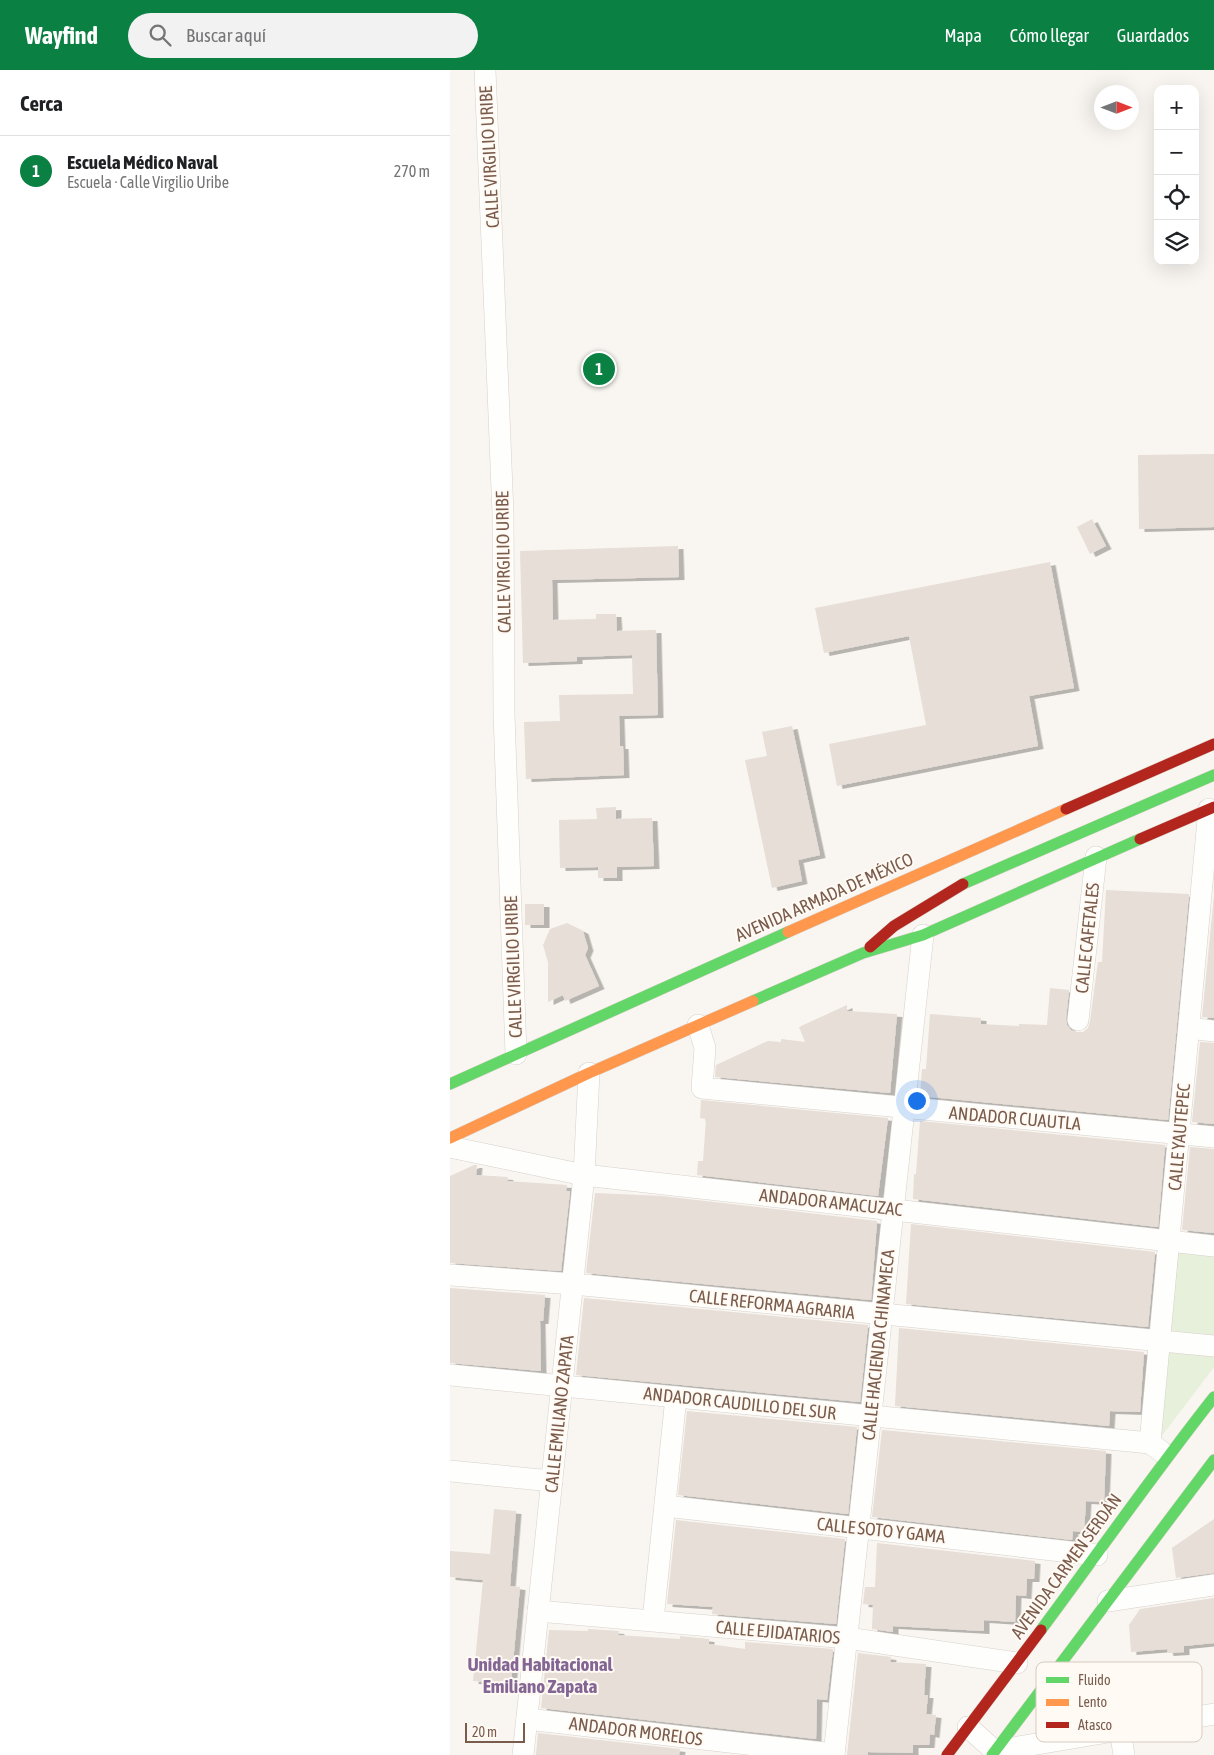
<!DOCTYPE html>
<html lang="es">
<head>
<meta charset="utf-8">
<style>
	:root { --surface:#fff; --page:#f2f2f2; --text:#202124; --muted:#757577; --line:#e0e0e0; --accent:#0b8043 }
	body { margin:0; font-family:"Asap Condensed",sans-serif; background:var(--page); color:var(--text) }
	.controls { position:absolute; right:15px; top:15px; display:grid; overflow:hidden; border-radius:10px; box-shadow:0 5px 20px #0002 }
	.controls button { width:45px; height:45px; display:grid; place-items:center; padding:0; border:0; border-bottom:1px solid var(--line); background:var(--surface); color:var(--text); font:25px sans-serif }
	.compass { position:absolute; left:644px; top:15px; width:45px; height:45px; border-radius:50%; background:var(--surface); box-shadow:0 5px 20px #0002; rotate:90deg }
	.scale { position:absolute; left:15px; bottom:12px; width:60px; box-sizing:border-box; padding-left:5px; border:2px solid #7a5c4d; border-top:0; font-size:14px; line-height:18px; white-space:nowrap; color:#7a5c4d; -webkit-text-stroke:4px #fffaf3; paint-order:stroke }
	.you { position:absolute; left:466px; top:1030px; width:18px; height:18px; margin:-12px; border:4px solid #fff; border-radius:50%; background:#1a73e8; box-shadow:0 0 0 8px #1a73e833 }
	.badge { display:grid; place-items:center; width:32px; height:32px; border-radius:50%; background:var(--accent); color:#fff; font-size:16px; font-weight:700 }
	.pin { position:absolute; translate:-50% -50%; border:2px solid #fff; box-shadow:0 1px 5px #0006 }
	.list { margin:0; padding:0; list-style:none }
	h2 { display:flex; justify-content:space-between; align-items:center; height:65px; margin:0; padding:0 20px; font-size:21px }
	h2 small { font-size:16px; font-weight:400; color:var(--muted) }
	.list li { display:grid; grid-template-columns:32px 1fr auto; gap:15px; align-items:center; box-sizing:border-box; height:70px; padding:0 20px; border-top:1px solid var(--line) }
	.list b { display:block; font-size:19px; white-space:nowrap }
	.list p { margin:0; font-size:16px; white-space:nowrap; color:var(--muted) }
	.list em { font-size:16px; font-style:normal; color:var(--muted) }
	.icon { flex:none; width:28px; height:28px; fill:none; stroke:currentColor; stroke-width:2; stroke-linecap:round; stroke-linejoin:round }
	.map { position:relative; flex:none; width:764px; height:1685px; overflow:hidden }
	header { display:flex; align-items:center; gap:30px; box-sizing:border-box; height:70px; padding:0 25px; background:var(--accent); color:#fff }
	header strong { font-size:24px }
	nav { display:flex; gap:28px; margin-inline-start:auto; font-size:18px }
	.search { width:350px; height:45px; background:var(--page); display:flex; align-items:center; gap:12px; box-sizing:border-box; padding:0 18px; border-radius:28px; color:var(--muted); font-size:19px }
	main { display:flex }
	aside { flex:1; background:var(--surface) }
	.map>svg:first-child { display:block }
	.green { fill:#e7f0db }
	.building { fill:#e6ded7; filter:url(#shadow) }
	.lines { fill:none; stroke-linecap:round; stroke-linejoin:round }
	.street-casing { stroke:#d7d1cb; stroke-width:22 }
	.fast-casing { stroke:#d9d2cb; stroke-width:12 }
	.slow-casing { stroke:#d9d2cb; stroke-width:12 }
	.jam-casing { stroke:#d9d2cb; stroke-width:12 }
	.street { stroke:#fefefd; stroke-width:21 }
	.fast { stroke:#63d668; stroke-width:11 }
	.slow { stroke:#ff974d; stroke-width:11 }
	.jam { stroke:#b3261e; stroke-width:11 }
	.labels { text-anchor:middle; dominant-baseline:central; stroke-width:4; stroke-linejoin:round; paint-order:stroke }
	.street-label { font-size:18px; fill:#7a5c4d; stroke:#fffaf3 }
	.neighbourhood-label { font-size:19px; font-weight:bold; fill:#846695; stroke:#fffaf3 }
	.key { fill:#fffaf3; stroke:#d7cbc1; stroke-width:1 }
	.key-label { font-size:14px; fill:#7a5c4d }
</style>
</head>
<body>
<header>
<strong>Wayfind</strong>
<div class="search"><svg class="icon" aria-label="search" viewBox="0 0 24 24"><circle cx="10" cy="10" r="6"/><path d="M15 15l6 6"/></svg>Buscar aquí</div>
<nav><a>Mapa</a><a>Cómo llegar</a><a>Guardados</a></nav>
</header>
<main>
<aside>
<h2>Cerca<small></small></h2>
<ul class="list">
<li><span class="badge">1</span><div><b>Escuela Médico Naval</b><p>Escuela · Calle Virgilio Uribe</p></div><em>270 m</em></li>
</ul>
</aside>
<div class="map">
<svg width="764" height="1685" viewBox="0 0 764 1685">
	<defs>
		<filter id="shadow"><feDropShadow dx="5.5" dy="3" stdDeviation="0" flood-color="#0004"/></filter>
	</defs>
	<rect width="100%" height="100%" fill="#f9f5f0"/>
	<!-- green -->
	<path class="green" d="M 723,1177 L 764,1183 L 764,1297 L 711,1367 Z"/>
	<!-- building -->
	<g class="building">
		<path d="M 764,384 L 764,457 L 689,459 L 688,385 Z"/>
		<path d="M 642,449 L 656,476 L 640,484 L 627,457 Z"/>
		<path d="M 228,476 L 229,507 L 102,510 L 103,550 L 146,549 L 146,544 L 166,544 L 167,561 L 206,560 L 208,645 L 169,646 L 170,676 L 173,676 L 174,705 L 76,709 L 74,652 L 110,651 L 109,625 L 183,624 L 182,585 L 127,587 L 127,591 L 73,593 L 70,481 Z"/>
		<path d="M 600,492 L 624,618 L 579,626 L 588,676 L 387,716 L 379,674 L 476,655 L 459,566 L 374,583 L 365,538 Z"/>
		<path d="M 342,656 L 370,785 L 348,790 L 352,811 L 322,818 L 295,690 L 317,686 L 312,662 Z"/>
		<path d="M 166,737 L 166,749 L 202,748 L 204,796 L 167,797 L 167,808 L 148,808 L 148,797 L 110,798 L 109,750 L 147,749 L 146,738 Z"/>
		<path d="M 656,820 L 739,824 L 718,1050 L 470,1026 L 472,999 L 476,999 L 480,944 L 531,948 L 531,954 L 569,956 L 569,954 L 597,955 L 600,918 L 619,920 L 616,949 L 617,955 L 621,960 L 626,962 L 633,962 L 638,958 L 640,951 L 648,892 L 652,892 Z"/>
		<path d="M 764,825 L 764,948 L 752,947 Z"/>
		<rect x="75" y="834" width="19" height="21"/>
		<path d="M 117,853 L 133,861 L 138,878 L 135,885 L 149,916 L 115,931 L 113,925 L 98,932 L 98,892 L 93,875 L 100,859 Z"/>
		<path d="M 397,935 L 397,941 L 447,944 L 440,1023 L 265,1007 L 266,995 L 318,971 L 331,972 L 331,969 L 355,972 L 349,957 Z"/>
		<path d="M 750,972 L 764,973 L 764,1054 L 742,1052 Z"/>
		<path d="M 251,1030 L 438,1048 L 428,1126 L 247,1105 L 248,1091 L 253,1091 L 256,1049 L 250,1048 Z"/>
		<path d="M 470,1051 L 715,1075 L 708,1157 L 463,1129 L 464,1104 L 466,1104 Z"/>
		<path d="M 740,1077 L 764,1079 L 764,1163 L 732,1160 Z"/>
		<path d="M 24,1095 L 27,1095 L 26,1105 L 58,1107 L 57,1111 L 117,1115 L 116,1121 L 120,1121 L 111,1201 L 0,1193 L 0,1106 Z"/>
		<path d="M 145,1123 L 212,1126 L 427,1151 L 421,1230 L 136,1203 Z"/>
		<path d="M 461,1154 L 705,1182 L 698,1257 L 456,1234 Z"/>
		<path d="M 0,1218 L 95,1225 L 93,1251 L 90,1251 L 91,1301 L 0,1293 Z"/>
		<path d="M 134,1228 L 418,1255 L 410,1332 L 126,1305 Z"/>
		<path d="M 449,1258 L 694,1282 L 690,1342 L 660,1341 L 659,1356 L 445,1336 Z"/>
		<path d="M 237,1341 L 407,1357 L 398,1444 L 228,1425 Z"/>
		<path d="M 432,1360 L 656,1381 L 654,1432 L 636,1431 L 634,1462 L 623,1461 L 622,1470 L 422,1447 Z"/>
		<path d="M 44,1439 L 66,1441 L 60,1516 L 70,1517 L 61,1614 L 23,1611 L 33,1510 L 0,1507 L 0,1481 L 40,1484 Z"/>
		<path d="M 764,1449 L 764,1503 L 726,1508 L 722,1478 Z"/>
		<path d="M 226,1450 L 395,1469 L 386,1554 L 262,1544 L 263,1537 L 217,1534 Z"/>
		<path d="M 427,1473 L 585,1491 L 584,1509 L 577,1509 L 576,1526 L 566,1525 L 565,1552 L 534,1550 L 534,1561 L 443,1556 L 443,1562 L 422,1559 L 423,1535 L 413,1534 L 415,1517 L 425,1517 Z"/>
		<path d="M 764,1528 L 764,1573 L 734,1576 L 734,1582 L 718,1583 L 717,1579 L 681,1582 L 679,1555 L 690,1539 Z"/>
		<path d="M 138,1559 L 169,1561 L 168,1565 L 230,1569 L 230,1566 L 259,1569 L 259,1574 L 295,1579 L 295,1572 L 383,1579 L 377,1630 L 367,1629 L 366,1669 L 91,1638 L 99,1560 L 138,1561 Z"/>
		<path d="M 408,1583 L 441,1587 L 440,1592 L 476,1594 L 474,1625 L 478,1625 L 476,1644 L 486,1645 L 484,1665 L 480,1664 L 479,1675 L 463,1675 L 463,1683 L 418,1682 L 418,1685 L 397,1685 Z"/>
		<path d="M 88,1663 L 230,1679 L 229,1685 L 86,1685 Z"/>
	</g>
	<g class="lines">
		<defs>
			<g id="street">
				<path d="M 35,0 L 53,444 L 54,644 L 66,984"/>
				<path d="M 628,950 L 646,787"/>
				<path d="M 248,955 L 255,978 L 252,1018 L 764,1067"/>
				<path d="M 739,958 L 764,961"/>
				<path d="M 0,1077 L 134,1105 L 764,1176"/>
				<path d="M 0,1205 L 123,1214 L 764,1276"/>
				<path d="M 0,1305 L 700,1373"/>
				<path d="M 712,1382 L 700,1373 L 759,739"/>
				<path d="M 0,1401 L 102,1411"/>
				<path d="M 215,1436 L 647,1485"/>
				<path d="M 658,1531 L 764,1515"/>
				<path d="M 88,1541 L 397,1568 L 567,1593"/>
				<path d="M 203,1550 L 226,1327"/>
				<path d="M 77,1649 L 384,1684"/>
				<path d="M 518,1657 L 545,1681 L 764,1644"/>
				<path d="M 670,1660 L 674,1685"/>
				<path d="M 73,1685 L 134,1105 L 139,1003"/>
				<path d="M 384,1685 L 473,865"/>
			</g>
			<g id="fast">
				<path d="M 513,814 L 764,705"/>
				<path d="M 303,931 L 413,883 L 473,865 L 690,769"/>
				<path d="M 0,1014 L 338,862"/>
				<path d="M 591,1560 C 649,1482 704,1403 764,1327"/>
				<path d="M 542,1685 L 764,1390"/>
			</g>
			<g id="slow">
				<path d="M 338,862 L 616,739"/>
				<path d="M 0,1068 L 139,1003 L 303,931"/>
			</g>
			<g id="jam">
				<path d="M 616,739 L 764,674"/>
				<path d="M 690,769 L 764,737"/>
				<path d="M 420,877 L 444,856 L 513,814"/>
				<path d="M 497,1685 L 591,1560"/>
			</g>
		</defs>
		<!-- street casing -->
		<use href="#street" class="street-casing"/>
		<!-- fast casing -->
		<use href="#fast" class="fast-casing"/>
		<!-- slow casing -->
		<use href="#slow" class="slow-casing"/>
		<!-- jam casing -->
		<use href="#jam" class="jam-casing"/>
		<!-- street -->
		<use href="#street" class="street"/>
		<!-- fast -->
		<use href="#fast" class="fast"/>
		<!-- slow -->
		<use href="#slow" class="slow"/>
		<!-- jam -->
		<use href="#jam" class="jam"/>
	</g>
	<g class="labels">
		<!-- street labels -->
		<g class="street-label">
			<text transform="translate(39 87) rotate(-93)">CALLE VIRGILIO URIBE</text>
			<text transform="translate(53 492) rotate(-91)">CALLE VIRGILIO URIBE</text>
			<text transform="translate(374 827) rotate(-24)">AVENIDA ARMADA DE MÉXICO</text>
			<text transform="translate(637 868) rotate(-84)">CALLE CAFETALES</text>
			<text transform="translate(63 897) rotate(-92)">CALLE VIRGILIO URIBE</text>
			<text transform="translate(565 1048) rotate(5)">ANDADOR CUAUTLA</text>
			<text transform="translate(729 1067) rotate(-85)">CALLE YAUTEPEC</text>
			<text transform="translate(381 1132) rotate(6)">ANDADOR AMACUZAC</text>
			<text transform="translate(322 1234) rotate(6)">CALLE REFORMA AGRARIA</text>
			<text transform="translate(428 1275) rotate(-84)">CALLE HACIENDA CHINAMECA</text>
			<text transform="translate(290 1333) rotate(6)">ANDADOR CAUDILLO DEL SUR</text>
			<text transform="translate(109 1344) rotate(-84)">CALLE EMILIANO ZAPATA</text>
			<text transform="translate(431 1460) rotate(6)">CALLE SOTO Y GAMA</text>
			<text transform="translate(616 1496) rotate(-54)">AVENIDA CARMEN SERDÁN</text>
			<text transform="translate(328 1562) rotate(5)">CALLE EJIDATARIOS</text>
			<text transform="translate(186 1661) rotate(7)">ANDADOR MORELOS</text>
		</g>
		<!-- neighbourhood labels -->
		<g class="neighbourhood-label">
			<text x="90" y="1594">Unidad Habitacional<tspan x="90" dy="22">Emiliano Zapata</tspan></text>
		</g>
	</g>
	<!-- legend -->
	<rect x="586" y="1592" width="166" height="80" rx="8" class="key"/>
	<rect x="596" y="1607" width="23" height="6" fill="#63d668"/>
	<rect x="596" y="1629" width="23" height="7" fill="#ff974d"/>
	<rect x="596" y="1652" width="23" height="6" fill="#b3261e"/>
	<g class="key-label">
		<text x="628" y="1615">Fluido</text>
		<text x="628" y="1637">Lento</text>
		<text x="628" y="1660">Atasco</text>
	</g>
</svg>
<div class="controls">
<button>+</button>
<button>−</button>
<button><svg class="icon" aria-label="locate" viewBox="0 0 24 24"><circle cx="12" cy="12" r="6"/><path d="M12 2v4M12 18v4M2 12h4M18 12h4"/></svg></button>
<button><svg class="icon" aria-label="layers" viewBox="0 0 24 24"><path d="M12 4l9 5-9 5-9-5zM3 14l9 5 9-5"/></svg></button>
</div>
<svg class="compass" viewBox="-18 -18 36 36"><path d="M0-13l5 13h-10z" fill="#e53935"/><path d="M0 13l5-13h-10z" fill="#757577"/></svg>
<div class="scale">20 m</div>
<div class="you"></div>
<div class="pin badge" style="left:149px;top:299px">1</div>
</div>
</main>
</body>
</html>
